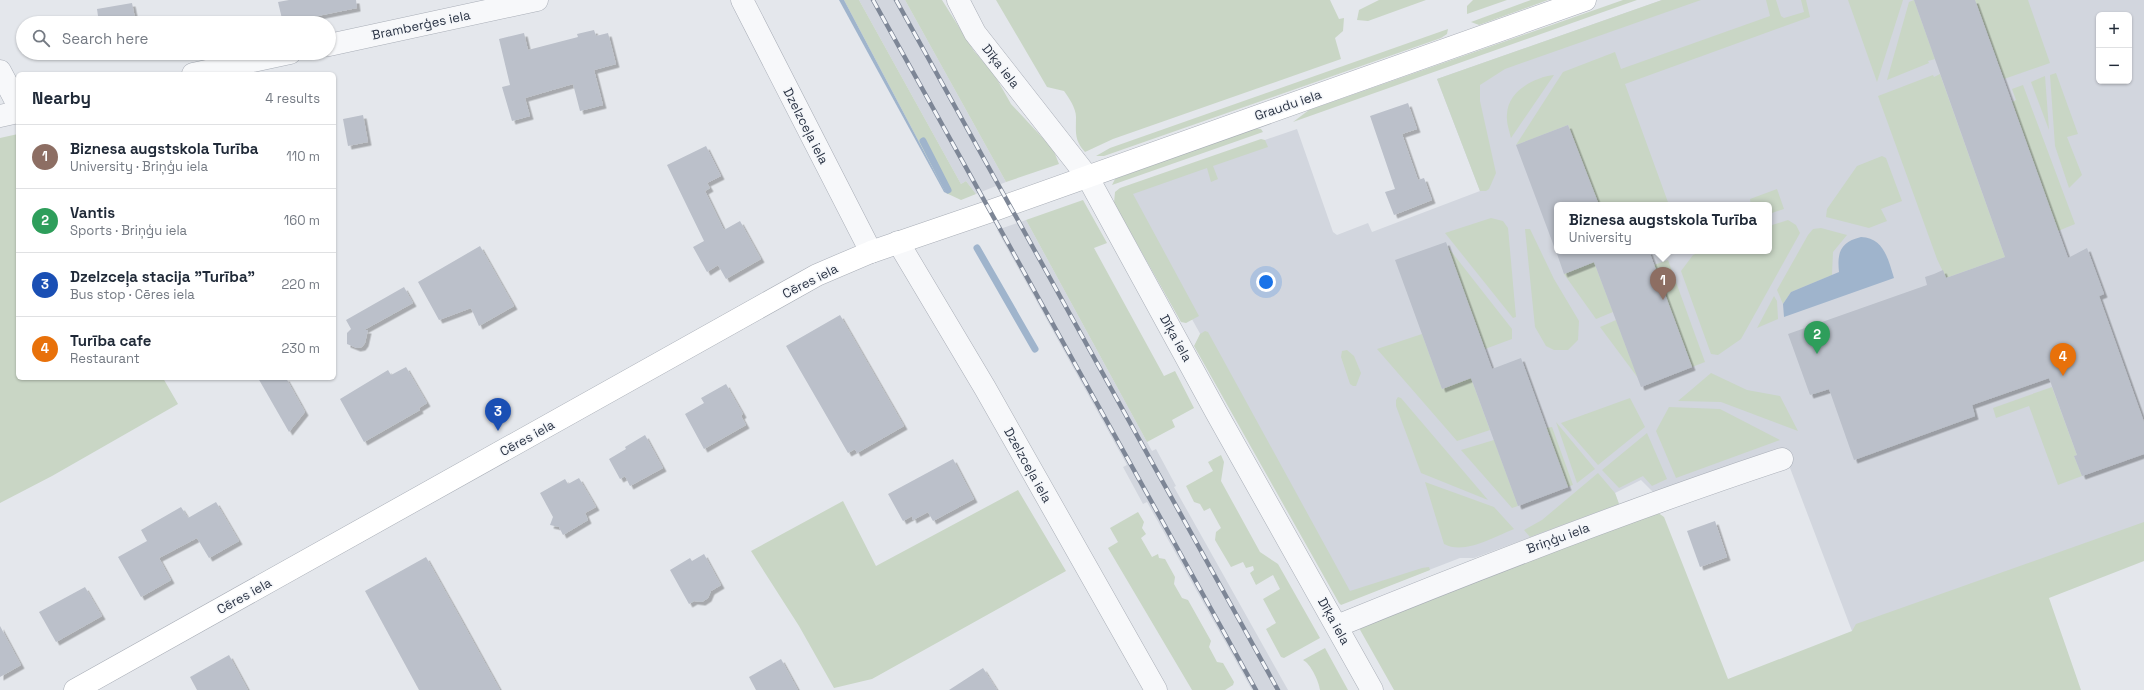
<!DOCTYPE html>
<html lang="en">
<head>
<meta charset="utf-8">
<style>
	:root { --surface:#fff; --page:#f6f6f7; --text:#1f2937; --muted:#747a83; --line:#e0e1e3; --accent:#7c3aed }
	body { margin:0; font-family:"Space Grotesk",sans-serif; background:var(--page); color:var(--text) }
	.controls { position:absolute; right:12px; top:12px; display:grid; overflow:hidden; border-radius:6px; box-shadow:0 1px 3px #0004 }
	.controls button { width:36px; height:36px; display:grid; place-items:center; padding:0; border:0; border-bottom:1px solid var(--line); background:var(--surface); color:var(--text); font:20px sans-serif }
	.you { position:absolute; left:1266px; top:282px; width:14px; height:14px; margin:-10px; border:3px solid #fff; border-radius:50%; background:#1a73e8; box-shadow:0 0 0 6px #1a73e833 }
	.badge { display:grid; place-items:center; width:26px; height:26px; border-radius:50%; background:var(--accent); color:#fff; font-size:13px; font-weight:700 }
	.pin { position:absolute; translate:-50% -33px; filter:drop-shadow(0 1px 2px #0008) }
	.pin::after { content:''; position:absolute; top:21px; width:14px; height:12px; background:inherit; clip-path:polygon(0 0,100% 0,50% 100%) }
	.popup { position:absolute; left:1554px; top:202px; width:218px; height:52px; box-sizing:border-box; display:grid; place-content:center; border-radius:6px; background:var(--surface); filter:drop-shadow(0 1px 3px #0005); font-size:13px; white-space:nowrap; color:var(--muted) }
	.popup b { font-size:15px; color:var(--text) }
	.popup::after { content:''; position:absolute; left:50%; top:100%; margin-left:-8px; border:8px solid transparent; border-top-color:var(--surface) }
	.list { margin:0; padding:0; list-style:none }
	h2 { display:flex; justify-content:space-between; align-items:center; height:52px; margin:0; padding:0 16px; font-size:17px }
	h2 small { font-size:13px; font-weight:400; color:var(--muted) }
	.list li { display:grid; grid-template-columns:26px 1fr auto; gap:12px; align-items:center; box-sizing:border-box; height:64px; padding:0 16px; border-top:1px solid var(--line) }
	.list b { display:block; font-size:15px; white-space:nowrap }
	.list p { margin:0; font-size:13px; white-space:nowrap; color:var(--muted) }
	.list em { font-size:13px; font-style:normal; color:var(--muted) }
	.icon { flex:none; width:22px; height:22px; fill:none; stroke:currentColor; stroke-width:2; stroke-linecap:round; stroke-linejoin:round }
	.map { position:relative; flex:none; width:2144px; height:690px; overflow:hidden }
	.search { position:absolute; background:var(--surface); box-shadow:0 1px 3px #0004; left:16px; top:16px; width:320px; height:44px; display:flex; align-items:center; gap:10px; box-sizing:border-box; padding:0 14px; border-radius:22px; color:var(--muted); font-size:15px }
	.panel { position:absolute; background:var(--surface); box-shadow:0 1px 3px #0004; left:16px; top:72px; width:320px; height:308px; border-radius:6px }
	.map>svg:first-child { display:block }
	.built { fill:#d2d6de; fill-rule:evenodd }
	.green { fill:#c9d6c5 }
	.water { fill:#9fb4cc }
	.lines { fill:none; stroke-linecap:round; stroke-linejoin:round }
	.stream { stroke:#9fb4cc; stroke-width:7 }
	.building { fill:#bbc0ca; filter:url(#shadow) }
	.street-casing { stroke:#a9aeb7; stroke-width:23 }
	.secondary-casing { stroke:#a9aeb7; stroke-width:23 }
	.street { stroke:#f7f8fa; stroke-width:22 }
	.secondary { stroke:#fff; stroke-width:22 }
	.rail-casing { stroke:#7d8696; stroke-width:4.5 }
	.rail { stroke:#f4f6f9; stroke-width:3; stroke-dasharray:9; stroke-linecap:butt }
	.labels { text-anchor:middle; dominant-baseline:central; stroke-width:3; stroke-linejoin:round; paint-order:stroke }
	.street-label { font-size:13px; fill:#2b3445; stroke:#f4f6f9 }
</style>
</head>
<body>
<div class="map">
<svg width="2144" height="690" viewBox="0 0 2144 690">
	<defs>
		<filter id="shadow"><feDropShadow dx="3.5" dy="3.5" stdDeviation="0" flood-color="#0004"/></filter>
	</defs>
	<rect width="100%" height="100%" fill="#e4e7ec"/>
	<!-- built -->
	<g class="built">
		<path d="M 859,0 L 905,0 L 1006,182 L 976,194 L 966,181 L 961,184 Z"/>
		<path d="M 1662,0 L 2144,0 L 2144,556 L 1852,631 L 1790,468 L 1785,469 L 1778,448 L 1653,492 L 1641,480 L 1615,493 L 1619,504 L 1474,558 L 1460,558 L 1349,601 L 1120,190 L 1297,129 L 1333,232 L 1337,235 L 1368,223 L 1372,232 L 1480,191 L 1437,79 ZM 2099,15 L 2129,15 L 2129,81 L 2099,81 ZM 1557,205 L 1769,205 L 1769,251 L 1557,251 Z"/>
		<path d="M 1026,220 L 1147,442 L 1152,451 L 1156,449 L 1176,486 L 1174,487 L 1288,690 L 1252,690 L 1147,502 L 1143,504 L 1123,467 L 1127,465 L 1122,456 L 997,230 Z"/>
	</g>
	<!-- green -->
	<g class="green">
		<path d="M 844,0 L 859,0 L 961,184 L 966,181 L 976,194 L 961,200 L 946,193 Z"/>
		<path d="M 905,0 L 942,0 L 974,51 L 994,74 L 1011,104 L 1053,149 L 1059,164 L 1006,182 Z"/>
		<path d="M 996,0 L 1330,0 L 1339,19 L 1344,18 L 1343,31 L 1335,38 L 1341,59 L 1113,139 L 1085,152 C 1074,140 1076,132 1076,117 C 1076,108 1069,98 1064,91 L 1047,87 Z"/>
		<path d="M 1379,0 L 1426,0 L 1368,21 L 1357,20 L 1359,10 Z"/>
		<path d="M 1473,0 L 1507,0 L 1467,14 L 1467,6 Z"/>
		<path d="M 1531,0 L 1548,0 L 1479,25 L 1471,22 Z"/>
		<path d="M 1623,0 L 1637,0 L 1293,122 L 1309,110 Z"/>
		<path d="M 1662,0 L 1701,0 L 1505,69 L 1480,85 L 1480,101 L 1496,173 L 1489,189 L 1486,191 L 1480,191 L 1437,79 Z"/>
		<path d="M 1766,0 L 1776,0 L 1781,16 L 1784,18 L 1804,12 L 1801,0 L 1806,0 L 1810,17 L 1625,84 L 1669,205 L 1599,205 L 1568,125 L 1516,145 L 1563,72 L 1615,52 L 1621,69 L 1770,16 Z"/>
		<path d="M 1848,0 L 1903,0 L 1877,82 Z"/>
		<path d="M 1914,0 L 1935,59 L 1928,61 L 1929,63 L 1887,80 L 1909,2 Z"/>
		<path d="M 1975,0 L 2028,0 L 2050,63 L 2004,79 Z"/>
		<path d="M 1448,29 L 1447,34 L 1441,38 L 1104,156 L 1096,156 L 1110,148 Z"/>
		<path d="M 2056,73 L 2078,134 L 2067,137 L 2082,175 L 2069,188 L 2055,146 L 2050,75 Z"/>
		<path d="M 1940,74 L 2005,257 L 1946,278 L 1937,259 L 1878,96 L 1933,75 L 1934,77 Z"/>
		<path d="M 1554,75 L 1511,138 C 1509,130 1506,122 1507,114 C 1508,91 1535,77 1554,75 Z"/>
		<path d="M 2045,76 L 2049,130 L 2031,82 Z"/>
		<path d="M 2023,85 L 2075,224 L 2058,231 L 2012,102 L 2016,100 L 2012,89 Z"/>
		<path d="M 1255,128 L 1261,129 L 1263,132 L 1112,185 L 1115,179 L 1120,177 Z"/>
		<path d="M 18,134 L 18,378 L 163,378 L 178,404 L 52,476 L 0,503 L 0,138 Z"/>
		<path d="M 1261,139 L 1265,140 L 1268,147 L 1213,166 L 1218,179 L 1211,182 L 1207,168 L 1133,194 L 1199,316 L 1186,323 L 1181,322 L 1114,203 L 1115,192 L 1120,188 Z"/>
		<path d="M 1882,156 L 1886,158 L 1902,201 L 1881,209 L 1887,221 L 1869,228 L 1826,217 L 1827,209 L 1857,166 Z"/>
		<path d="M 1777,189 L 1784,209 L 1769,214 L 1769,205 L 1751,205 L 1750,199 Z"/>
		<path d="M 1083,200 L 1107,243 L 1094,248 L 1164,376 L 1175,371 L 1194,408 L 1172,420 L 1175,427 L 1147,442 L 1026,220 Z"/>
		<path d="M 1491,218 L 1503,221 L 1508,228 L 1516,317 L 1513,318 L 1445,233 Z"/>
		<path d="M 1788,220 L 1796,225 L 1800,233 L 1741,339 L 1718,355 L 1711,354 L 1681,271 L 1693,255 L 1703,251 L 1769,251 L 1769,226 Z"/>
		<path d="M 1821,228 L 1847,235 L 1833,252 L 1832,275 L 1791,292 L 1783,304 L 1777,290 L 1808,235 L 1813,229 Z"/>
		<path d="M 1525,229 L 1530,229 L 1554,279 L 1579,321 L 1578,340 L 1568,350 L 1554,350 L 1546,346 L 1535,327 Z"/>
		<path d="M 1447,246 L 1512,329 L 1512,339 L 1485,349 Z"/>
		<path d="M 1668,260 L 1705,362 L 1692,367 L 1654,265 Z"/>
		<path d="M 1594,262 L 1613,312 L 1596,319 L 1564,274 Z"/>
		<path d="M 1774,296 L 1777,301 L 1778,319 L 1757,328 Z"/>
		<path d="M 1616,320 L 1638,378 L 1600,327 Z"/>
		<path d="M 1205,331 L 1208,332 L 1350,591 L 1422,568 L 1429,567 L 1430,570 L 1341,605 L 1339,603 L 1194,346 L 1200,334 Z"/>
		<path d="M 1422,334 L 1442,389 L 1471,378 L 1490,430 L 1457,441 L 1377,349 Z"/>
		<path d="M 1347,350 L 1354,356 L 1361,373 L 1356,386 L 1353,386 L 1350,384 L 1341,357 L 1342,351 Z"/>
		<path d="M 1711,373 L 1747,390 L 1780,396 L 1798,431 L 1721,402 L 1678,401 Z"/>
		<path d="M 2052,387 L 2077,455 L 2074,456 L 2082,476 L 2058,485 L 2029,406 L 1996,418 L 1993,408 Z"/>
		<path d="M 1398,397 L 1401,398 L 1488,500 L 1421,473 L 1396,406 L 1396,400 Z"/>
		<path d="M 1630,398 L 1645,427 L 1598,465 L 1561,423 Z"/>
		<path d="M 1669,407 L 1720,409 L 1780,440 L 1676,478 L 1656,431 Z"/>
		<path d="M 1556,422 L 1595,469 L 1577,483 Z"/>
		<path d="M 1552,427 L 1573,485 L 1567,487 L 1546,428 Z"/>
		<path d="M 1647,433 L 1667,479 L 1652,486 L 1643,476 L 1619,488 L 1602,470 Z"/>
		<path d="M 1494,440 L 1518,506 L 1512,508 L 1461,450 Z"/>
		<path d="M 1221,455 L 1224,462 L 1221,481 L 1260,552 L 1278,564 L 1320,638 L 1284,658 L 1281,657 L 1266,629 L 1276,623 L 1263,599 L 1280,589 L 1273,575 L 1256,585 L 1250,573 L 1254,570 L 1253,566 L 1246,568 L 1243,562 L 1231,567 L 1215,540 L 1216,532 L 1221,528 L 1210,508 L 1204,511 L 1200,504 L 1194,502 L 1186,486 L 1213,471 L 1208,462 Z"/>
		<path d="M 1598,473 L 1615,493 L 1619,504 L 1530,537 L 1524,530 L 1542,520 Z"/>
		<path d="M 1425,482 L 1494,507 L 1514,529 C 1494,537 1464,555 1444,544 Z"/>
		<path d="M 1018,490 L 1066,571 L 872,679 L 834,688 L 799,626 L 751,551 L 843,501 L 876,566 Z"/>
		<path d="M 1138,512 L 1144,522 L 1142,528 L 1146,534 L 1141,538 L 1152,557 L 1158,554 L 1159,558 L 1165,559 L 1175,577 L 1174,584 L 1182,598 L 1188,600 L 1211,641 L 1209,647 L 1217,662 L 1223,663 L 1234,682 L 1233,685 L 1225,690 L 1192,690 L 1108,548 L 1118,542 L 1110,528 Z"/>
		<path d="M 1657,512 L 1664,517 L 1728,679 L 1852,631 L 1856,624 L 2144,522 L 2144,561 L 2049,598 L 2081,690 L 1394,690 L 1359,628 L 1378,617 Z"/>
		<path d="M 1325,648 L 1348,690 L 1320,690 C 1319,682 1311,664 1303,660 Z"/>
	</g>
	<!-- water -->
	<g class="water">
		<path d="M 839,0 L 844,0 L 946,193 L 944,192 Z"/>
		<path d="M 1861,237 C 1884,238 1888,259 1894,278 L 1784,317 L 1783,304 L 1791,292 L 1839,272 C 1837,253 1840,242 1861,237 Z"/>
	</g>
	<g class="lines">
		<!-- stream -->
		<g class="stream">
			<path d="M 923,141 L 948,190"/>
			<path d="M 977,248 L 1035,349"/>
		</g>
	</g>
	<!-- building -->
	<g class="building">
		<path d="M 289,0 L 356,0 L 357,8 L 283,23 L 278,2 Z"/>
		<path d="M 1914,0 L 1975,0 L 2068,258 L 2087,248 L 2104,294 L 2099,296 L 2144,422 L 2144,454 L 2082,476 L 2074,456 L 2077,455 L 2049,378 L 1972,405 L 1975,416 L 1854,460 L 1829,389 L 1810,395 L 1788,334 L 1927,285 L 1925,277 L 1934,274 L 1943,270 L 1946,278 L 2005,257 Z"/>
		<path d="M 132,3 L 136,23 L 99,23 L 97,9 Z"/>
		<path d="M 594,30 L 596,36 L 608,33 L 616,64 L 594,70 L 603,105 L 580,111 L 573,84 L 525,98 L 530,116 L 512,121 L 502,87 L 510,85 L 499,39 L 524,33 L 528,50 L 578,37 L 577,34 Z"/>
		<path d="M 1408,103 L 1417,129 L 1402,134 L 1418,180 L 1424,178 L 1432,200 L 1394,215 L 1385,192 L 1395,189 L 1370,116 Z"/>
		<path d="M 363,115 L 368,142 L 348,146 L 343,119 Z"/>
		<path d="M 1568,125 L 1599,205 L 1557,205 L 1557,249 L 1555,249 L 1516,145 Z"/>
		<path d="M 706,146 L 721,176 L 707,183 L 710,188 L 705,191 L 724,230 L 740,221 L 761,259 L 726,279 L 718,265 L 707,272 L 693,247 L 704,241 L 667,165 Z"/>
		<path d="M 1446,242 L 1492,369 L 1521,358 L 1568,487 L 1518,506 L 1471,378 L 1442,389 L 1395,260 Z"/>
		<path d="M 480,246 L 514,306 L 479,326 L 471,308 L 439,320 L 418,282 Z"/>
		<path d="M 1556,251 L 1649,251 L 1692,367 L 1641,387 L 1594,262 L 1564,274 Z"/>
		<path d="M 404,287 L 413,303 L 364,330 L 368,330 L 365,343 L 362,347 L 357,348 L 347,344 L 347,333 L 351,329 L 346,320 Z"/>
		<path d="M 840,315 L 904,426 L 857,453 L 855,449 L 848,453 L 786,346 Z"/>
		<path d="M 406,367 L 427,403 L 419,408 L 420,410 L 364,442 L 340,399 L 388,370 L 391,375 Z"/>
		<path d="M 258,378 L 286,378 L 305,412 L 289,432 Z"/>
		<path d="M 726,384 L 743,414 L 741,416 L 746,425 L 704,449 L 685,414 L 704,403 L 701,398 Z"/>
		<path d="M 645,435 L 663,468 L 630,486 L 625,476 L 620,479 L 609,459 L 626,449 L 625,447 Z"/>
		<path d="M 953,459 L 974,499 L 933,521 L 928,512 L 913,520 L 912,516 L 903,521 L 888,494 Z"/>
		<path d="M 579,478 L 596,507 L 585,513 L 588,520 L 563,535 L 559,527 L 550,525 L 553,517 L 540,493 L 565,479 L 568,484 Z"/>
		<path d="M 216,502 L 239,541 L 209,558 L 197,538 L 159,558 L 171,580 L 141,597 L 118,557 L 147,541 L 141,530 L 181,507 L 188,518 Z"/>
		<path d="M 1715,521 L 1727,557 L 1700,567 L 1687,531 Z"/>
		<path d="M 704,554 L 721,585 L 711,591 L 708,598 L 702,602 L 694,601 L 689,604 L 670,570 L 690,558 L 692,561 Z"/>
		<path d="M 426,557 L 458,614 L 500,690 L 419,690 L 365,591 Z"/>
		<path d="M 85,587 L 102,616 L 56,642 L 39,612 Z"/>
		<path d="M 0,626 L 21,665 L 0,677 Z"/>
		<path d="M 229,655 L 248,690 L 197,690 L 190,677 Z"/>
		<path d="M 781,659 L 798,690 L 756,690 L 749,677 Z"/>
		<path d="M 983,668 L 997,690 L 949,690 Z"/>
	</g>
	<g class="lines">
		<defs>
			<g id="street">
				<path d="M 742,0 L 871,252"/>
				<path d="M 958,0 L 975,33 L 1087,176 L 1216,412 L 1372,690"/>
				<path d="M 329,45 L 537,0"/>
				<path d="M 0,71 L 18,105"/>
				<path d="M 193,74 L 290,53"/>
				<path d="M 0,116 L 18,112"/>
				<path d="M 898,242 L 985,388 L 1156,690"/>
				<path d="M 1337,626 C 1484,566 1631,509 1782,459"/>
			</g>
			<path id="secondary" d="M 75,690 L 817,275 L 871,252 L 991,211 L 1585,0"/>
		</defs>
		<!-- street casing -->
		<use href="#street" class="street-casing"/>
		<!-- secondary casing -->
		<use href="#secondary" class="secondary-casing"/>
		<!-- street -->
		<use href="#street" class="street"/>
		<!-- secondary -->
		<use href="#secondary" class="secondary"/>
		<defs>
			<g id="rail">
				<path d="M 873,0 L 1256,690"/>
				<path d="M 896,0 L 1278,690"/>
			</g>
		</defs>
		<!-- rail casing -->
		<use href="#rail" class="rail-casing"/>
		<!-- rail -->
		<use href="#rail" class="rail"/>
	</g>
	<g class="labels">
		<!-- street labels -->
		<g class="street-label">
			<text transform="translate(421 25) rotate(-12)">Bramberģes iela</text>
			<text transform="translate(1001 66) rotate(52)">Dīķa iela</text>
			<text transform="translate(1288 105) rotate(-19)">Graudu iela</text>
			<text transform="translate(806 126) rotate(63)">Dzelzceļa iela</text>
			<text transform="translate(810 281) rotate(-27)">Cēres iela</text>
			<text transform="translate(1176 338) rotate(61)">Dīķa iela</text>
			<text transform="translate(527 438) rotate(-29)">Cēres iela</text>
			<text transform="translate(1028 465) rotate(61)">Dzelzceļa iela</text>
			<text transform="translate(1558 538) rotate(-20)">Briņģu iela</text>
			<text transform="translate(244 596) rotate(-29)">Cēres iela</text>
			<text transform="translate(1334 621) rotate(61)">Dīķa iela</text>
		</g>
	</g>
</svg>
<div class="controls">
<button>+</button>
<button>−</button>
</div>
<div class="you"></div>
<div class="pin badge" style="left:1663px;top:300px;background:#8d6e63">1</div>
<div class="popup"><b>Biznesa augstskola Turība</b>University</div>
<div class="pin badge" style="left:1817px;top:354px;background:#2e9e5b">2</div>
<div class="pin badge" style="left:498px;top:431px;background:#1a4fb4">3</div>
<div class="pin badge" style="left:2063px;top:376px;background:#e8710a">4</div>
<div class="search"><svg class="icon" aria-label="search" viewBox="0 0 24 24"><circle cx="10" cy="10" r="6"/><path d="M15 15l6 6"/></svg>Search here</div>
<section class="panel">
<h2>Nearby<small>4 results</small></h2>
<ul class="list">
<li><span class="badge" style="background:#8d6e63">1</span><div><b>Biznesa augstskola Turība</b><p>University · Briņģu iela</p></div><em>110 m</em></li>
<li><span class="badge" style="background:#2e9e5b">2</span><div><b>Vantis</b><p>Sports · Briņģu iela</p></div><em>160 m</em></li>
<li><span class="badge" style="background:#1a4fb4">3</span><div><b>Dzelzceļa stacija &quot;Turība&quot;</b><p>Bus stop · Cēres iela</p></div><em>220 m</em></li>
<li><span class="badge" style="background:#e8710a">4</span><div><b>Turība cafe</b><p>Restaurant</p></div><em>230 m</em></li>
</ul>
</section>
</div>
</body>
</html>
